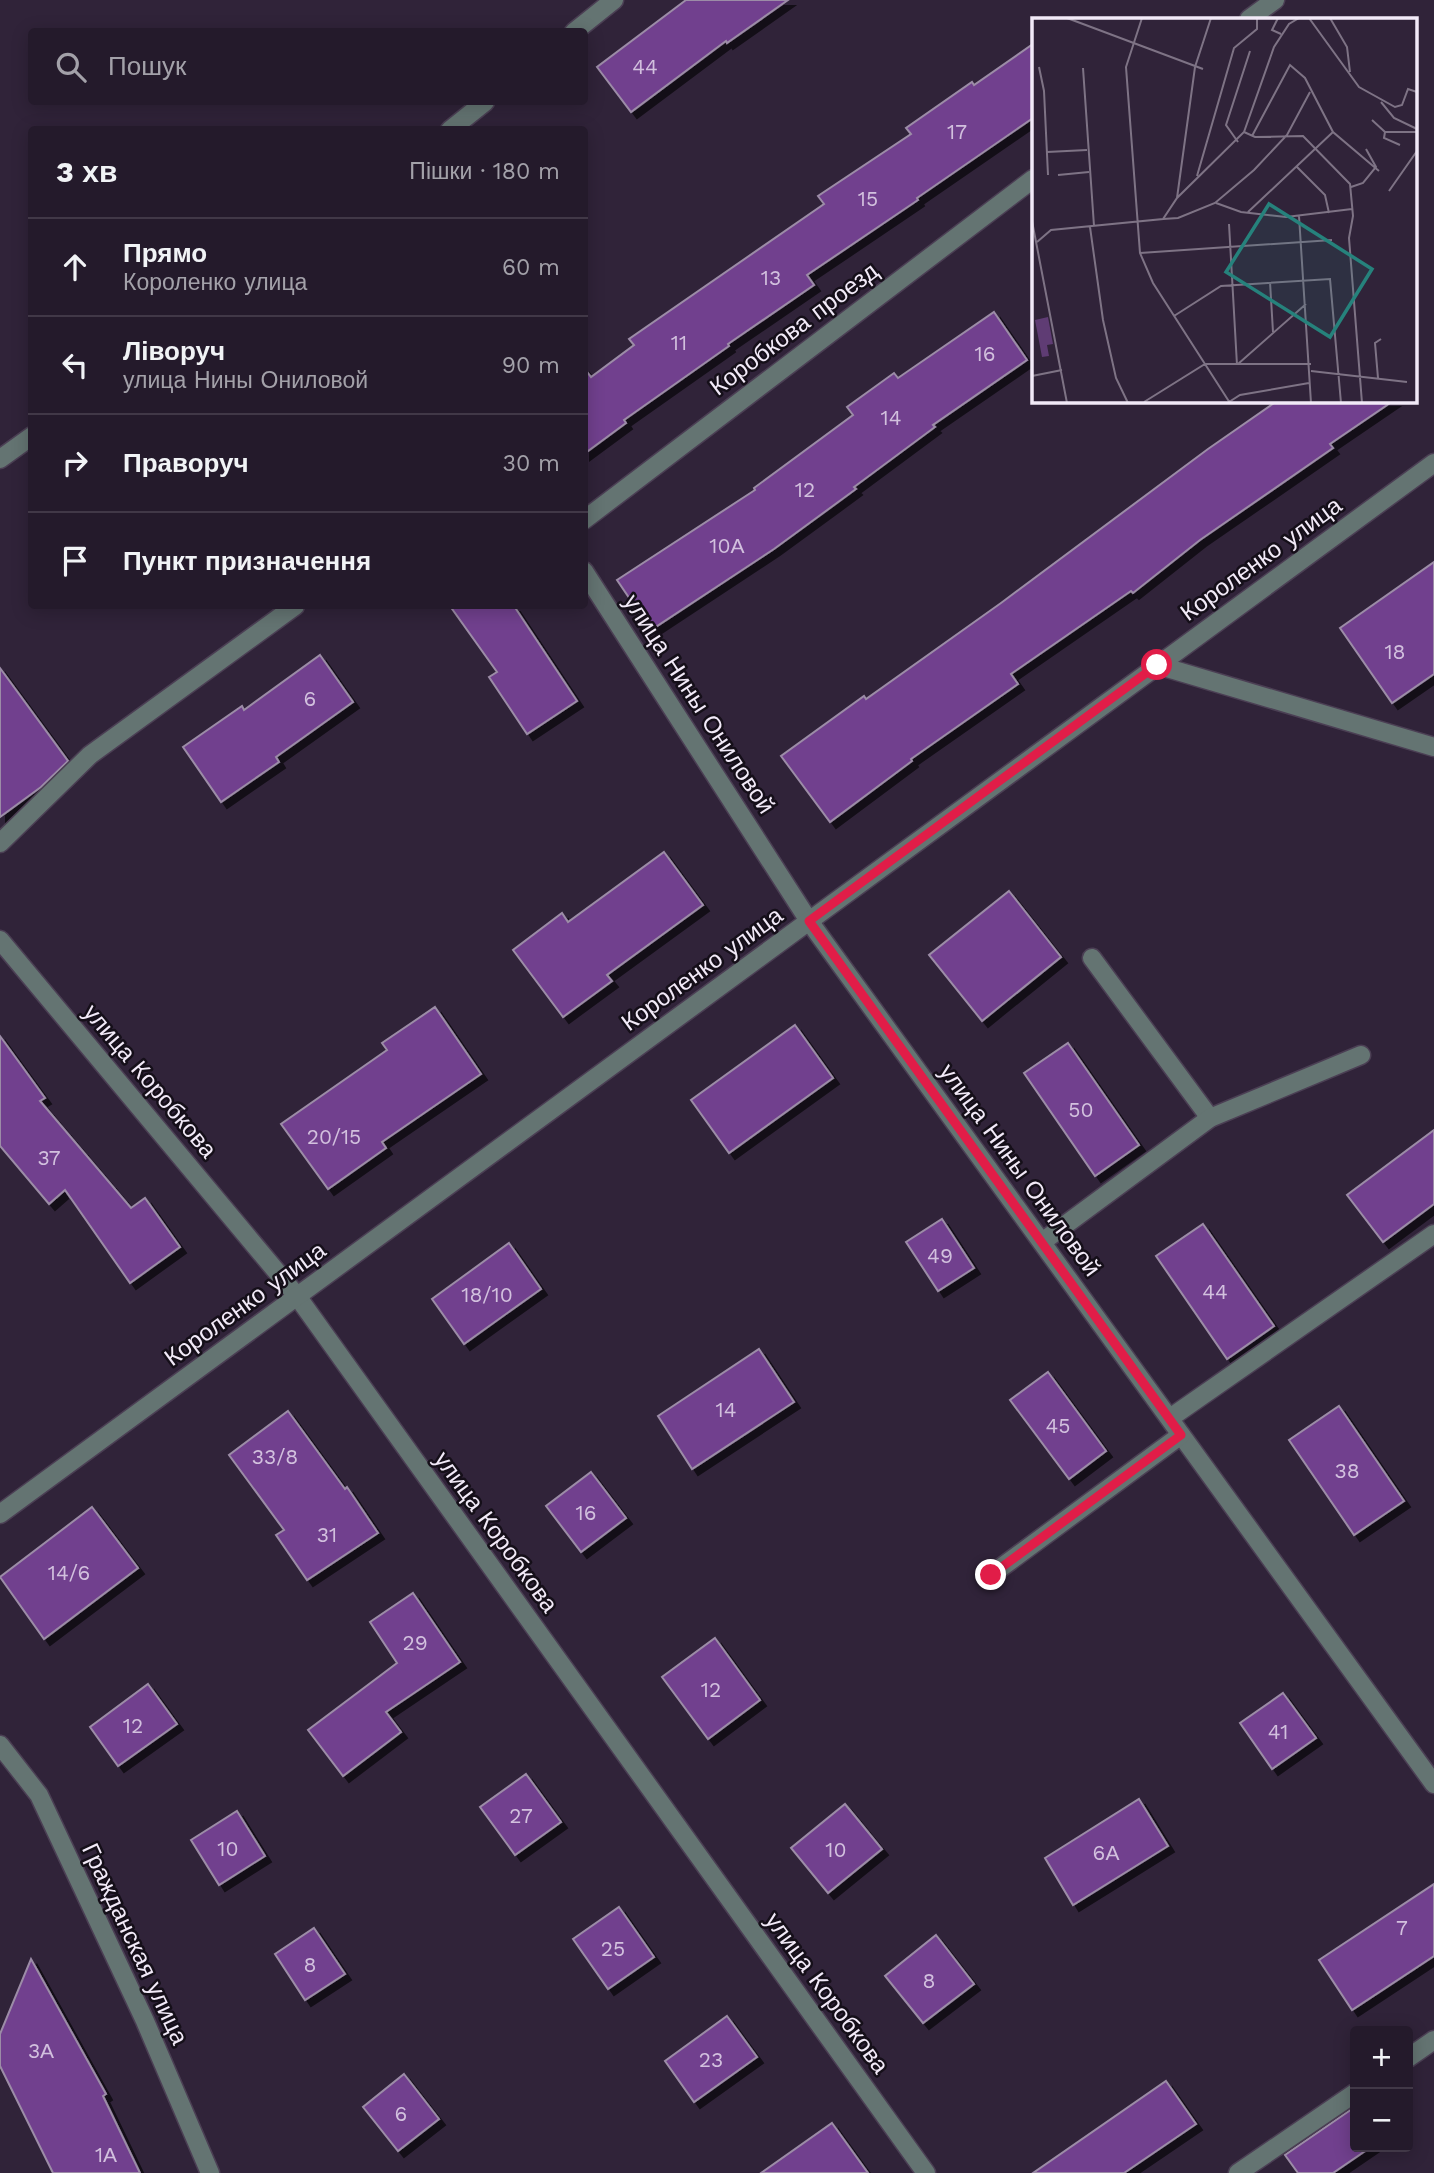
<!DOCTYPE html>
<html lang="uk">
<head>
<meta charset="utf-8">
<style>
	:root { --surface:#241a2b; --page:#302737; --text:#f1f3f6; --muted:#a3a1a9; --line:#413847 }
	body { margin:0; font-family:"Work Sans",sans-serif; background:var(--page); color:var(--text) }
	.controls { position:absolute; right:21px; bottom:21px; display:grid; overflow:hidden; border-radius:7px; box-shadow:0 4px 18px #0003 }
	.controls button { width:63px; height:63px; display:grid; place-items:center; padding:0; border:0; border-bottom:2px solid var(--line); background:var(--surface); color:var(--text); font:35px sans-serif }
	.stop { position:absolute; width:21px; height:21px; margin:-16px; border:5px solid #e11d48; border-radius:50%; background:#fff }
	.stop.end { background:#e11d48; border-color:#fff; box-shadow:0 2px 7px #0008 }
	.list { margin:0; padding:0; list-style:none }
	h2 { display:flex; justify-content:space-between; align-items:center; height:91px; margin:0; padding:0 28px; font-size:30px }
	h2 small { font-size:23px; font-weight:400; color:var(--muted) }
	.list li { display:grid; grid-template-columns:46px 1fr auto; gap:21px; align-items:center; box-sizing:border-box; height:98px; padding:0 28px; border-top:2px solid var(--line) }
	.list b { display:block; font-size:26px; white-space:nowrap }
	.list p { margin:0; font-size:23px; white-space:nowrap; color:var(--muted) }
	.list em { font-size:23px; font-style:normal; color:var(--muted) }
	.icon { flex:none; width:38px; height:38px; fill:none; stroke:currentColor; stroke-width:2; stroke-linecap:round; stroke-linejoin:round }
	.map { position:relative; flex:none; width:1434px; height:2173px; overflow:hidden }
	.search { position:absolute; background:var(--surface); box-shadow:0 4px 18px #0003; left:28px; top:28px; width:560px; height:77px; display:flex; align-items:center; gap:18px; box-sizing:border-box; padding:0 24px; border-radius:7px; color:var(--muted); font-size:26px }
	.panel { position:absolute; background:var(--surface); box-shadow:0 4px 18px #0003; left:28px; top:126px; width:560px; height:483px; border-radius:7px }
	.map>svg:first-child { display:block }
	.building { fill:#71418e; stroke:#9c8ca7; stroke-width:2; filter:url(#shadow) }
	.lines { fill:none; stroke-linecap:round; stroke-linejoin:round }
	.minor-casing { stroke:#4b3f54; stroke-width:21 }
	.minor { stroke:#647472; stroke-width:18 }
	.route { stroke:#e11d48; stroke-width:9 }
	.labels { text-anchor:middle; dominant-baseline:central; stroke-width:5; stroke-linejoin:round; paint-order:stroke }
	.number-label { font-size:21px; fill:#d2c0de }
	.street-label { font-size:24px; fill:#f2eaf8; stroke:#150f19 }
	.inset-road { fill:none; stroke:#7e7385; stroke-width:2 }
	.view { fill:#26827c; fill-opacity:0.15; stroke:#26827c; stroke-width:3.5 }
	.inset-edge { fill:none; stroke:#f2eaf8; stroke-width:3.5 }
</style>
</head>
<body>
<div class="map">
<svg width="1434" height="2173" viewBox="0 0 1434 2173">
	<defs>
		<filter id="shadow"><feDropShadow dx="6" dy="6" stdDeviation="0" flood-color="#0009"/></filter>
	</defs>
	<rect width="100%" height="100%" fill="#302339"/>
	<!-- building -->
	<g class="building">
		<path d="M 686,0 L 788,0 L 727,43 L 726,41 L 631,112 L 597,67 Z"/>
		<path d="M 1033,44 L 1033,118 L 917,198 L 918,200 L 807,275 L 814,285 L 728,344 L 729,346 L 624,420 L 626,423 L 584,454 L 584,368 L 591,377 L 634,345 L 629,339 L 824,204 L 818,196 L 911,134 L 906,128 L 972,82 L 974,85 Z"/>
		<path d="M 994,312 L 1027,360 L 933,425 L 935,427 L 854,487 L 856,489 L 774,549 L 651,630 L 617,580 L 755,490 L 754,488 L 853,415 L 847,407 L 894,373 L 898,378 Z"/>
		<path d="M 1277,401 L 1393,401 L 1330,444 L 1333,448 L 1200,540 L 1133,593 L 1131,591 L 1011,674 L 1018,684 L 911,759 L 912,761 L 830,822 L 781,756 L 864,696 L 866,699 L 1001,603 L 1208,449 Z"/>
		<path d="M 1434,562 L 1434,674 L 1392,703 L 1340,628 Z"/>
		<path d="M 450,606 L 514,606 L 577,701 L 527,734 L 489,677 L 497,672 Z"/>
		<path d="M 320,655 L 353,702 L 276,757 L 279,762 L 221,802 L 183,747 L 242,706 L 244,710 Z"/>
		<path d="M 0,668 L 68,761 L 41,787 L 0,817 Z"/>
		<path d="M 664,852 L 703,905 L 607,975 L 612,981 L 563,1017 L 513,950 L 562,913 L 568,922 Z"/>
		<path d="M 1009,891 L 1061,957 L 982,1021 L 929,955 Z"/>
		<path d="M 435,1007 L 481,1074 L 382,1142 L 386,1148 L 328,1189 L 281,1124 L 387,1050 L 382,1043 Z"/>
		<path d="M 795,1025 L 833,1078 L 729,1153 L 691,1100 Z"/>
		<path d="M 0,1036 L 45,1098 L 40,1101 L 131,1208 L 145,1198 L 180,1247 L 130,1283 L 65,1190 L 49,1204 L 0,1146 Z"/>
		<path d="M 1068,1043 L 1139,1145 L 1095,1176 L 1024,1073 Z"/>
		<path d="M 1434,1130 L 1434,1204 L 1383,1242 L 1347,1195 Z"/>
		<path d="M 942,1219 L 974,1268 L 938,1291 L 906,1242 Z"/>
		<path d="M 1203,1224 L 1274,1326 L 1227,1359 L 1156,1256 Z"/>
		<path d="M 509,1243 L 541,1289 L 464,1344 L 432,1299 Z"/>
		<path d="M 759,1349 L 794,1402 L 692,1469 L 658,1416 Z"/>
		<path d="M 1048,1372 L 1106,1451 L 1069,1479 L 1010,1400 Z"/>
		<path d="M 1339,1406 L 1404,1501 L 1354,1535 L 1289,1440 Z"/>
		<path d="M 288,1411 L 345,1489 L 347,1487 L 378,1533 L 307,1580 L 276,1535 L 284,1530 L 229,1455 Z"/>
		<path d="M 591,1472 L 626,1518 L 581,1552 L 546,1506 Z"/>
		<path d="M 92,1507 L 138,1568 L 44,1639 L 0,1577 Z"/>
		<path d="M 413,1593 L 460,1662 L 386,1712 L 401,1732 L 343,1776 L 308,1730 L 397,1663 L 370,1622 Z"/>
		<path d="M 715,1638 L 760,1700 L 708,1739 L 662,1677 Z"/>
		<path d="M 148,1684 L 177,1724 L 118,1766 L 90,1727 Z"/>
		<path d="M 1283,1693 L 1316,1738 L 1272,1769 L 1240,1723 Z"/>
		<path d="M 526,1774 L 561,1822 L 515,1855 L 480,1807 Z"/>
		<path d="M 1139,1799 L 1168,1846 L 1073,1905 L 1045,1858 Z"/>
		<path d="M 845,1804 L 882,1849 L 828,1893 L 791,1848 Z"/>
		<path d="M 237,1811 L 265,1856 L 219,1885 L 191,1840 Z"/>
		<path d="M 1434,1884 L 1434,1956 L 1352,2010 L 1319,1960 Z"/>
		<path d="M 619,1907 L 654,1957 L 608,1989 L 573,1939 Z"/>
		<path d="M 314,1928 L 345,1974 L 305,2000 L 275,1954 Z"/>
		<path d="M 936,1935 L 974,1984 L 923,2023 L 885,1976 Z"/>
		<path d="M 31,1959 L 106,2094 L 103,2096 L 140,2173 L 53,2173 L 0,2066 L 0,2034 Z"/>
		<path d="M 727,2016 L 757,2057 L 694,2102 L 665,2061 Z"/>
		<path d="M 404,2074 L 439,2119 L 398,2151 L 363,2107 Z"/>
		<path d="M 1166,2081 L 1196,2124 L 1124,2173 L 1033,2173 Z"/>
		<path d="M 1355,2107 L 1355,2147 L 1371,2147 L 1333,2173 L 1298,2173 L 1285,2155 Z"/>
		<path d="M 832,2123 L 868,2173 L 761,2173 Z"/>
	</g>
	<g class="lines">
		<defs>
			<g id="minor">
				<path d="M 1249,19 L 1275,0"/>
				<path d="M 574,32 L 614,0"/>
				<path d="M 450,130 L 485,102"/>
				<path d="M 0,459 L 32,436"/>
				<path d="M 584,520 L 1033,179"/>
				<path d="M 584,571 L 809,921 L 1434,1784"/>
				<path d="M 1157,665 L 1434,747"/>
				<path d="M 0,843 L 90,755 L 295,606"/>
				<path d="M 0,940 L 297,1296 L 926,2173"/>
				<path d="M 1092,958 L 1210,1118"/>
				<path d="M 1042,1242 L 1210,1118 L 1361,1055"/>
				<path d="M 1170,1418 L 1434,1234"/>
				<path d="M 0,1514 L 1434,463"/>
				<path d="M 991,1575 L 1181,1435"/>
				<path d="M 0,1745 L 39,1795 L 145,2021 L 210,2173"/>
				<path d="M 1408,2058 L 1434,2040"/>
				<path d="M 1238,2173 L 1355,2093"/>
			</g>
		</defs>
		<!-- minor casing -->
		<use href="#minor" class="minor-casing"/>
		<!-- minor -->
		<use href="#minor" class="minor"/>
	</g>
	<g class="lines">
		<!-- route -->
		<path class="route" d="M 991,1575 L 1181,1435 L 809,921 L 1157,665"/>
	</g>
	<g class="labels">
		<!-- number labels -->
		<g class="number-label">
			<text x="645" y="66">44</text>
			<text x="957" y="131">17</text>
			<text x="868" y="198">15</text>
			<text x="771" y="277">13</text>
			<text x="679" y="342">11</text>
			<text x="985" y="353">16</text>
			<text x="891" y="417">14</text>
			<text x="805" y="489">12</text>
			<text x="727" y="545">10А</text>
			<text x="1395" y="651">18</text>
			<text x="310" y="698">6</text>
			<text x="1081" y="1109">50</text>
			<text x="334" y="1136">20/15</text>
			<text x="49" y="1157">37</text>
			<text x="940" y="1255">49</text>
			<text x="1215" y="1291">44</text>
			<text x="487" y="1294">18/10</text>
			<text x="726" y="1409">14</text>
			<text x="1058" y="1425">45</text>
			<text x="275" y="1456">33/8</text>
			<text x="1347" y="1470">38</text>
			<text x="586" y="1512">16</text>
			<text x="327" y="1534">31</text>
			<text x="69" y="1572">14/6</text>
			<text x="415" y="1642">29</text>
			<text x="711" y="1689">12</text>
			<text x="133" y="1725">12</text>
			<text x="1278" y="1731">41</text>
			<text x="521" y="1815">27</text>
			<text x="228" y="1848">10</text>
			<text x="836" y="1849">10</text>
			<text x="1106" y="1852">6А</text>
			<text x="1402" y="1927">7</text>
			<text x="613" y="1948">25</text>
			<text x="310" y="1964">8</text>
			<text x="929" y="1980">8</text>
			<text x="41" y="2050">3А</text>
			<text x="711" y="2059">23</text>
			<text x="401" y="2113">6</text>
			<text x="106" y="2154">1А</text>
		</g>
		<!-- street labels -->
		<g class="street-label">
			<text transform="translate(794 329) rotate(-37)">Коробкова проезд</text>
			<text transform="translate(1261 559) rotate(-36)">Короленко улица</text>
			<text transform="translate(699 704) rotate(57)">улица Нины Ониловой</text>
			<text transform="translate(702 969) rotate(-36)">Короленко улица</text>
			<text transform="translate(150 1081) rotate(50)">улица Коробкова</text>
			<text transform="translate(1020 1170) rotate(54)">улица Нины Ониловой</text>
			<text transform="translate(245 1304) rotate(-36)">Короленко улица</text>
			<text transform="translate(496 1532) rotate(54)">улица Коробкова</text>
			<text transform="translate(135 1944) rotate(65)">Гражданская улица</text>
			<text transform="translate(827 1993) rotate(54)">улица Коробкова</text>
		</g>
	</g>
	<!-- overview -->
	<g transform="translate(1032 18)">
		<rect width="385" height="385" fill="#302339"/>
		<path d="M 16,299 L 21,326 L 15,327 L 17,338 L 10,339 L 3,302 Z" fill="#5f3c74"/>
		<path class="inset-road" d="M 35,0 L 171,51M 110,0 L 94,49 L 108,235 L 121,265 L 198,385M 246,0 L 240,12 L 249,16M 277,0 L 327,69 L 363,89 L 370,87 L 376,71 L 385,74M 298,0 L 315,29 L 318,54M 7,49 L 12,73 L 16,157M 51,50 L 62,208M 349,84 L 362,100 L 385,111M 340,102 L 353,114 L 385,114M 212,114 L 223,119 L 271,118 L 318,166 L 321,198 L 317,220 L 330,385M 353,114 L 352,120 L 368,127M 220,118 L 258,47 L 273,60 L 301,114 L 347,153M 206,124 L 194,107 L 218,33M 15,134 L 55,132M 265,149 L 293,177 L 297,195M 26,157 L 57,154M 165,158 L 202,30 L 225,11 L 225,0M 319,169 L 331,165 L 344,149 L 334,131M 357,173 L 385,133M 145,180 L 163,49 L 179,0M 184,185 L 209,194 L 254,199 L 320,191M 216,194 L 301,114M 267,198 L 279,385M 131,201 L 146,200 L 183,185 L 222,152 L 255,117 L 278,74M 0,203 L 35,385M 197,206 L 205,347M 58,209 L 71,302 L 84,360 L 96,385M 5,224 L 19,212 L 131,201 L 145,180 L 212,114 L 242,29 L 257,6 L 267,0M 108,235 L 300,222M 238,264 L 241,314M 142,298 L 189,268 L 298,261 L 309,385M 206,346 L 274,286M 279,353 L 375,364M 0,358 L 30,352M 346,360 L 343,325 L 349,321M 112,384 L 173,346 L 279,346M 197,384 L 208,377 L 277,365"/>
		<path class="view" d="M 237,186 L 340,251 L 298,319 L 194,254 Z"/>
		<rect width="385" height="385" class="inset-edge"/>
	</g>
</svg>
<div class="controls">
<button>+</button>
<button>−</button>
</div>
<div class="stop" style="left:1157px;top:665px"></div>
<div class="stop end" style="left:991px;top:1575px"></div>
<div class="search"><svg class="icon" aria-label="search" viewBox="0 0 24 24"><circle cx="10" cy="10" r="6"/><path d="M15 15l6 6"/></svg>Пошук</div>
<section class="panel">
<h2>3 хв<small>Пішки · 180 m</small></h2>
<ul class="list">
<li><svg class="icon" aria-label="ahead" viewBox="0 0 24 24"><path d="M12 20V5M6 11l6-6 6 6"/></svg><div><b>Прямо</b><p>Короленко улица</p></div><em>60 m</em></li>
<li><svg class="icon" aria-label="left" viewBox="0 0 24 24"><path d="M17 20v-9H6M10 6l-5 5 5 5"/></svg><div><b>Ліворуч</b><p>улица Нины Ониловой</p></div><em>90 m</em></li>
<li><svg class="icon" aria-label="right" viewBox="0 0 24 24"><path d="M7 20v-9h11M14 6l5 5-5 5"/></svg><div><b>Праворуч</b></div><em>30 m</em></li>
<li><svg class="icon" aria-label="arrive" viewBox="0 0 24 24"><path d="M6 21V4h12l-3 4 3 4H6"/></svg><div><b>Пункт призначення</b></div></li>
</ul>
</section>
</div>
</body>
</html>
